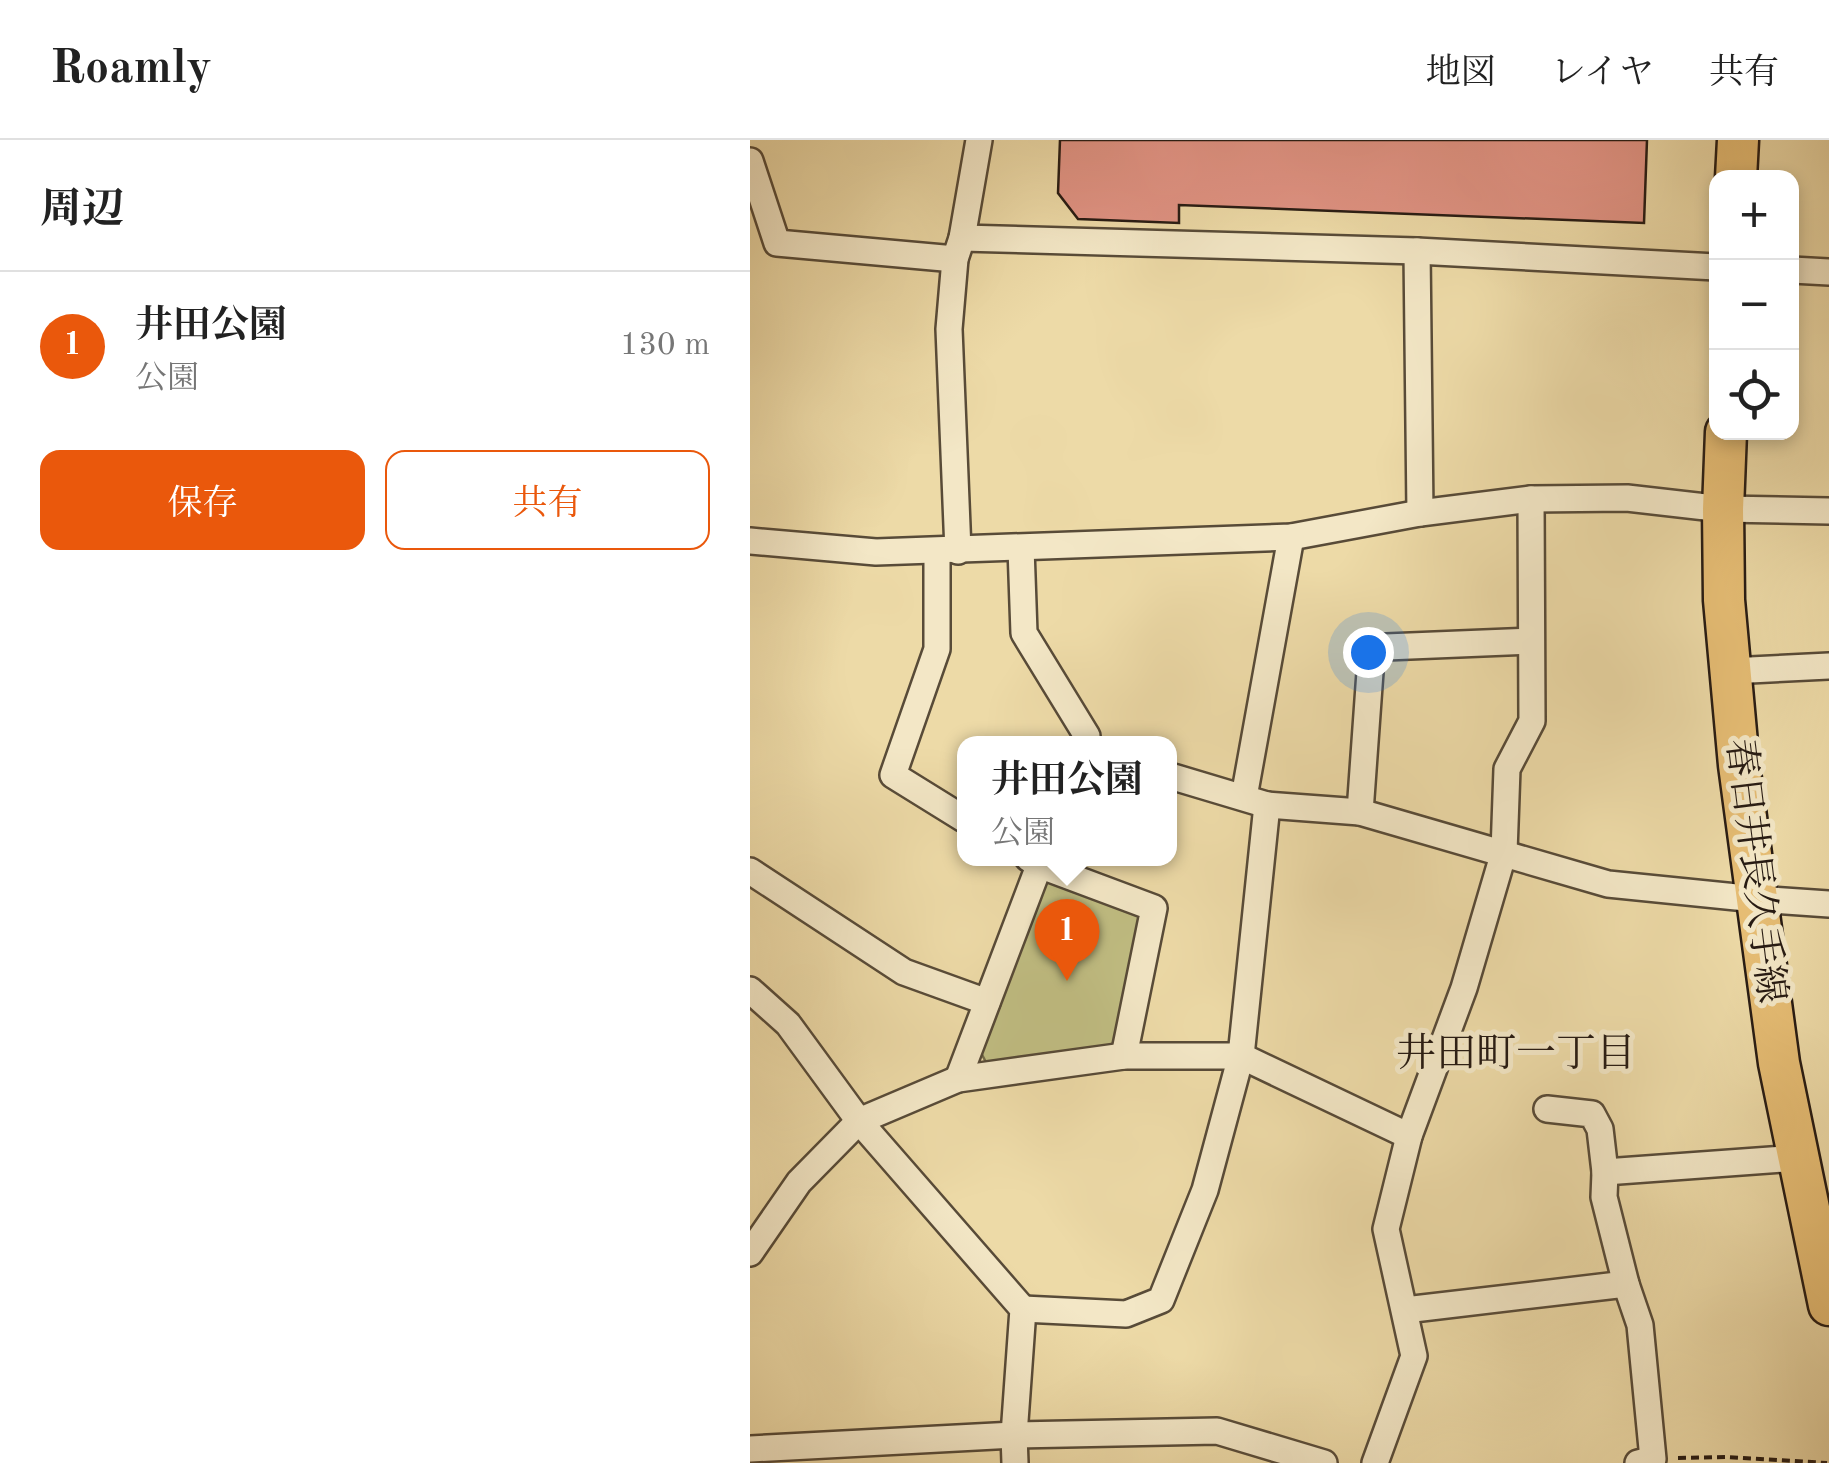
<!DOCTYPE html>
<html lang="ja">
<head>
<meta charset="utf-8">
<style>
	:root { --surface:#fff; --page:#f6f6f6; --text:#222; --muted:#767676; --line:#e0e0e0; --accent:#ea580c }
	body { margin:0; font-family:"Old Standard TT","Noto Serif JP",serif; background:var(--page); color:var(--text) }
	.controls { position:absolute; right:30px; top:30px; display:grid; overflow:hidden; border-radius:20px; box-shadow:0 5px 15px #0003 }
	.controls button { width:90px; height:90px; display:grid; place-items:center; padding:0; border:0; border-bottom:2px solid var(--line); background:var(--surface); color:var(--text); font:50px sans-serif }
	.you { position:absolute; left:618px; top:512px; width:35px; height:35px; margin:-25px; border:8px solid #fff; border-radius:50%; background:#1a73e8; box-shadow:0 0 0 15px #1a73e833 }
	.badge { display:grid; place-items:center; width:65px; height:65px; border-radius:50%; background:var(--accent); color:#fff; font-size:32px; font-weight:700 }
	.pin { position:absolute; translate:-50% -82px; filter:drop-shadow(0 2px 5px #0008) }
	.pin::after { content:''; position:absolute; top:52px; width:35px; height:30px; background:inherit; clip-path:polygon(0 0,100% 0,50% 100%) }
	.popup { position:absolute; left:207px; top:596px; width:220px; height:130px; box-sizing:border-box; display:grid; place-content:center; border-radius:20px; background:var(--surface); filter:drop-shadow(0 2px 8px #0005); font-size:32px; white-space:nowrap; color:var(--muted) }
	.popup b { font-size:38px; color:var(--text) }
	.popup::after { content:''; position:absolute; left:50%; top:100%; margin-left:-20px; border:20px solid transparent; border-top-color:var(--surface) }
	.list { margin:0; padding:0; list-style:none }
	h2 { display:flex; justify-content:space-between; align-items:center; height:130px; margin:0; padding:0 40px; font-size:42px }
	h2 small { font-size:32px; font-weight:400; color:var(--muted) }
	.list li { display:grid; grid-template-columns:65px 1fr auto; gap:30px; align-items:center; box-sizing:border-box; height:150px; padding:0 40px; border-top:2px solid var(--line) }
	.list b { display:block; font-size:38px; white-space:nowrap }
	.list p { margin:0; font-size:32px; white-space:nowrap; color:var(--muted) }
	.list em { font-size:32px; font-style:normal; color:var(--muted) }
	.actions { display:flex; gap:20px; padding:30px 40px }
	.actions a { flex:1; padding:22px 0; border:2px solid var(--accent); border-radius:20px; text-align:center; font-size:35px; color:var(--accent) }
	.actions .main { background:var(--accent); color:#fff }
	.icon { flex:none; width:55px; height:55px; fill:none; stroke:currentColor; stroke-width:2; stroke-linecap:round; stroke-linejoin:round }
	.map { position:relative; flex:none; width:1079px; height:1323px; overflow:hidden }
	header { display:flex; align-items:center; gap:60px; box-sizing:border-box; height:140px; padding:0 50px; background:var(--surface); border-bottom:2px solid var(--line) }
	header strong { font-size:48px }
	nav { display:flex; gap:55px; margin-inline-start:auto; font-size:35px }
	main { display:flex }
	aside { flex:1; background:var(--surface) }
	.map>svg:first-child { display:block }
	.green { fill:#c0bd82; stroke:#746c4a; stroke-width:2.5 }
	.building { fill:#e19384; stroke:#271b13; stroke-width:2.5 }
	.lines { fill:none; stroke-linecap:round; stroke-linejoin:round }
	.street-casing { stroke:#584b38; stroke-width:30 }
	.primary-casing { stroke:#271b13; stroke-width:45 }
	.path { stroke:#271b13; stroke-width:4; stroke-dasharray:8 5; stroke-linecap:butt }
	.street { stroke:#f3e7c6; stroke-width:25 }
	.primary { stroke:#e6bd74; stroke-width:40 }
	.labels { text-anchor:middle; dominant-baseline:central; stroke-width:10; stroke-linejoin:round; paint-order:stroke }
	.street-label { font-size:38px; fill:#271b13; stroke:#f3e7c6 }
	.neighbourhood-label { font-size:40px; fill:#271b13; stroke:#f3e7c6 }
</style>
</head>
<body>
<header>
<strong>Roamly</strong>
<nav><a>地図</a><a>レイヤ</a><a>共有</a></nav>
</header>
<main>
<aside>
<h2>周辺<small></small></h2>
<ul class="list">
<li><span class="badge">1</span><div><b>井田公園</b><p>公園</p></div><em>130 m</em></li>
</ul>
<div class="actions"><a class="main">保存</a><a>共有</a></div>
</aside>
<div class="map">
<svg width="1079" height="1323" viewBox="0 0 1079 1323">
	<rect width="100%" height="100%" fill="#eddaa7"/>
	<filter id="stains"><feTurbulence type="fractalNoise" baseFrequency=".002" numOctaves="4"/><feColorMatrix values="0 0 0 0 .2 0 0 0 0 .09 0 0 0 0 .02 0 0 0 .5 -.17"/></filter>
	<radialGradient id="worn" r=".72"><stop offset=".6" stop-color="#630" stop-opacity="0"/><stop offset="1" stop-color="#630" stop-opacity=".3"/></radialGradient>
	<!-- green -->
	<path class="green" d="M 296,738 L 394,773 L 364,909 L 238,926 L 229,909 Z"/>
	<!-- building -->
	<path class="building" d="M 310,0 L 897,0 L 894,83 L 429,65 L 429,83 L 328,79 L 308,53 Z"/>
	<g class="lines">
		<defs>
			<g id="street">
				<path d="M 0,21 L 27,103 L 205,119"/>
				<path d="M 212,98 L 667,111 L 966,127"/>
				<path d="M 667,111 L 670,373"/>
				<path d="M 1042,130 L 1079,132"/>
				<path d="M 0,401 L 126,412 L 541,397 L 670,373 L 781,359 L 877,358 L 973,369 L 1079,371"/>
				<path d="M 271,408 L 274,493 L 337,596 L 337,604"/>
				<path d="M 187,411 L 187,509 L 143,635 L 214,679"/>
				<path d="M 208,411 L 199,189 L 205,119 L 212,98 L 229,0"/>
				<path d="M 980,531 L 1079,526"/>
				<path d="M 420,636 L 517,665 L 610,672 L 858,744 L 1006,759 L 1079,764"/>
				<path d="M 494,657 L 541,397"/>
				<path d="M 610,672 L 621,518 L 636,507 L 781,501"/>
				<path d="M 278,718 L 289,725 L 404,768 L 374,916"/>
				<path d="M 0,731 L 154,832 L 237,862"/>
				<path d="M 0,850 L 38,884 L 109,981 L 273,1169 L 264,1295 L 265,1323"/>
				<path d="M 208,939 L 292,718"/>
				<path d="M 797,969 L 842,974 L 850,989 L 855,1032 L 854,1057 L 876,1144 L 890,1185 L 903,1319 L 888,1323"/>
				<path d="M 855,1032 L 1047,1018"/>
				<path d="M 0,1113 L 49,1042 L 109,981 L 208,939 L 374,916 L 491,916 L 659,996"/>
				<path d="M 273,1169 L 376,1174 L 411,1160 L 455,1050 L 491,916 L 517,665"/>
				<path d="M 655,1170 L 876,1144"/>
				<path d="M 0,1309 L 264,1295 L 467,1291 L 574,1323"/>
				<path d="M 625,1323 L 664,1216 L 636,1089 L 659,996 L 714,848 L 754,712 L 757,629 L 782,581 L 781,359"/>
			</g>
			<g id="primary">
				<path d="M 986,38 L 988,0"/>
				<path d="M 976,292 L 973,369 L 974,460 L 989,625 L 1029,923 L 1079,1165"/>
			</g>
		</defs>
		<!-- street casing -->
		<use href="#street" class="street-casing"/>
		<!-- primary casing -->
		<use href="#primary" class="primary-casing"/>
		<!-- path -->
		<path class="path" d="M 928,1318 L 977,1317 L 1077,1323"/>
		<!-- street -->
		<use href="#street" class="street"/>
		<!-- primary -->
		<use href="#primary" class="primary"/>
	</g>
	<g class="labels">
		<!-- street labels -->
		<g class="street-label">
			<text transform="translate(1004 731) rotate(83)">春日井長久手線</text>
		</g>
		<!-- neighbourhood labels -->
		<g class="neighbourhood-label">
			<text x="766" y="916">井田町一丁目</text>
		</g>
	</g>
	<rect width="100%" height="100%" filter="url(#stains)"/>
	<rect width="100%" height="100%" fill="url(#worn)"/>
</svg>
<div class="controls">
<button>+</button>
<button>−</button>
<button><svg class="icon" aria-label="locate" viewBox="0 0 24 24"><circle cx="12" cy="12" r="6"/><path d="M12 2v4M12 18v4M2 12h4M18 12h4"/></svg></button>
</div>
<div class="you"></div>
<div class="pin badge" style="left:317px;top:841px">1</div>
<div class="popup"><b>井田公園</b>公園</div>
</div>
</main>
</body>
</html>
